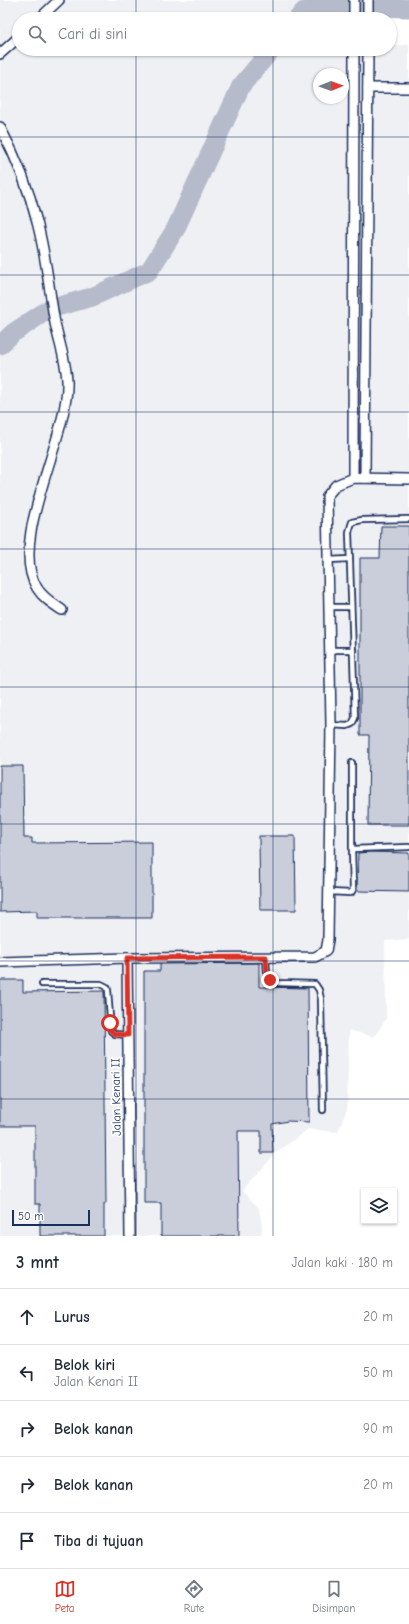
<!DOCTYPE html>
<html lang="id">
<head>
<meta charset="utf-8">
<style>
	:root { --surface:#fff; --page:#f6f6f7; --text:#1f2937; --muted:#747a83; --line:#e0e1e3; --accent:#d93025 }
	body { margin:0; font-family:"Comic Neue",sans-serif; background:var(--page); color:var(--text) }
	.controls { position:absolute; right:12px; bottom:12px; display:grid; overflow:hidden; border-radius:0px; box-shadow:0 1px 3px #0004 }
	.controls button { width:36px; height:36px; display:grid; place-items:center; padding:0; border:0; border-bottom:1px solid var(--line); background:var(--surface); color:var(--text); font:20px sans-serif }
	.compass { position:absolute; left:313px; top:68px; width:36px; height:36px; border-radius:50%; background:var(--surface); box-shadow:0 1px 3px #0004; rotate:89deg }
	.scale { position:absolute; left:12px; bottom:10px; width:78px; box-sizing:border-box; padding-left:4px; border:2px solid #1b2f5e; border-top:0; font-size:11px; line-height:14px; white-space:nowrap; color:#1b2f5e; -webkit-text-stroke:3px #fff; paint-order:stroke }
	.stop { position:absolute; width:12px; height:12px; margin:-9px; border:3px solid #d93025; border-radius:50%; background:#fff }
	.stop.end { background:#d93025; border-color:#fff; box-shadow:0 1px 4px #0008 }
	.list { margin:0; padding:0; list-style:none }
	h2 { display:flex; justify-content:space-between; align-items:center; height:52px; margin:0; padding:0 16px; font-size:17px }
	h2 small { font-size:13px; font-weight:400; color:var(--muted) }
	.list li { display:grid; grid-template-columns:26px 1fr auto; gap:12px; align-items:center; box-sizing:border-box; height:56px; padding:0 16px; border-top:1px solid var(--line) }
	.list b { display:block; font-size:15px; white-space:nowrap }
	.list p { margin:0; font-size:13px; white-space:nowrap; color:var(--muted) }
	.list em { font-size:13px; font-style:normal; color:var(--muted) }
	.icon { flex:none; width:22px; height:22px; fill:none; stroke:currentColor; stroke-width:2; stroke-linecap:round; stroke-linejoin:round }
	.map { position:relative; flex:none; width:409px; height:1236px; overflow:hidden }
	.search { position:absolute; background:var(--surface); box-shadow:0 1px 3px #0004; left:12px; right:12px; top:12px; height:44px; display:flex; align-items:center; gap:10px; box-sizing:border-box; padding:0 14px; border-radius:22px; color:var(--muted); font-size:15px }
	.sheet { height:332px; background:var(--surface) }
	nav { display:flex; justify-content:space-around; align-items:center; box-sizing:border-box; height:56px; border-top:1px solid var(--line); background:var(--surface); font-size:11px; color:var(--muted) }
	nav a { display:grid; justify-items:center; gap:2px }
	nav .on { color:var(--accent) }
	.map>svg:first-child { display:block }
	.built { fill:#eff0f4; fill-rule:evenodd }
	.lines { fill:none; stroke-linecap:round; stroke-linejoin:round }
	.river { stroke:#b5bbca; stroke-width:19 }
	.building { fill:#caceda; stroke:#1b2f5e }
	.lane-casing { stroke:#1b2f5e; stroke-width:8 }
	.street-casing { stroke:#1b2f5e; stroke-width:12 }
	.lane { stroke:#fff; stroke-width:4.5 }
	.street { stroke:#fff; stroke-width:9 }
	.route { stroke:#d93025; stroke-width:5 }
	.grid { fill:none; stroke:#1b2f5e; stroke-width:1; stroke-opacity:0.55 }
	.labels { text-anchor:middle; dominant-baseline:central; stroke-width:3.5; stroke-linejoin:round; paint-order:stroke }
	.street-label { font-size:12px; fill:#1b2f5e; stroke:#fff }
</style>
</head>
<body>
<div class="map">
<svg width="409" height="1236" viewBox="0 0 409 1236">
	<rect width="100%" height="100%" fill="#fff"/>
	<filter id="ink" filterUnits="userSpaceOnUse"><feTurbulence type="fractalNoise" baseFrequency=".025" numOctaves="2"/><feDisplacementMap in="SourceGraphic" scale="8" xChannelSelector="R" yChannelSelector="G"/><feConvolveMatrix kernelMatrix="1 2 1 2 8 2 1 2 1" color-interpolation-filters="sRGB"/></filter>
	<g filter="url(#ink)">
		<!-- built -->
		<path class="built" d="M 0,0 L 376,0 L 376,19 L 19,19 L 19,49 L 376,50 L 390,49 L 390,47 L 409,44 L 409,939 L 385,941 L 386,1019 L 374,1037 L 349,1030 L 347,1109 L 338,1132 L 308,1129 L 276,1153 L 242,1191 L 259,1208 L 262,1227 L 261,1236 L 0,1236 ZM 319,74 L 343,74 L 343,98 L 319,98 Z"/>
		<g class="lines">
			<!-- river -->
			<g class="river">
				<path d="M 297,19 L 304,11 L 332,6 L 409,8"/>
				<path d="M 0,345 L 13,333 L 49,309 L 92,297 L 149,271 L 175,230 L 241,86 L 272,49"/>
			</g>
		</g>
		<!-- building -->
		<g class="building">
			<path d="M 381,526 L 409,526 L 409,825 L 368,825 L 369,735 L 360,735 L 360,558 L 380,558 Z"/>
			<path d="M 0,766 L 23,766 L 24,838 L 32,838 L 32,843 L 152,842 L 152,918 L 37,918 L 37,911 L 0,912 Z"/>
			<path d="M 259,836 L 295,836 L 296,910 L 260,910 Z"/>
			<path d="M 370,852 L 409,853 L 409,892 L 357,891 L 358,853 Z"/>
			<path d="M 259,963 L 259,987 L 308,988 L 309,1122 L 288,1121 L 272,1124 L 273,1153 L 261,1153 L 261,1131 L 238,1131 L 239,1236 L 161,1236 L 161,1203 L 144,1203 L 144,971 L 160,971 L 160,964 Z"/>
			<path d="M 0,980 L 23,980 L 23,992 L 104,991 L 106,1204 L 104,1204 L 104,1236 L 40,1236 L 40,1204 L 35,1204 L 35,1126 L 0,1126 Z"/>
		</g>
		<g class="lines">
			<defs>
				<g id="lane">
					<path d="M 328,560 L 350,559"/>
					<path d="M 329,607 L 351,607"/>
					<path d="M 330,650 L 353,650"/>
					<path d="M 331,725 L 347,726 L 352,724 L 355,718 L 349,532 L 352,522 L 362,520 L 409,519"/>
					<path d="M 352,763 L 352,849 L 409,847"/>
					<path d="M 329,892 L 351,893 L 353,890 L 352,849"/>
					<path d="M 266,957 L 267,975 L 270,980 L 278,983 L 315,984 L 319,990 L 321,999 L 323,1110"/>
					<path d="M 42,984 L 101,984 L 107,987 L 108,990 L 111,1031 L 115,1034 L 128,1035"/>
				</g>
				<g id="street">
					<path d="M 354,0 L 354,19"/>
					<path d="M 39,19 L 59,0"/>
					<path d="M 368,19 L 368,0"/>
					<path d="M 0,54 L 19,37"/>
					<path d="M 368,88 L 409,88"/>
					<path d="M 0,127 C 16,157 29,189 37,222 C 46,255 49,290 55,323 C 59,342 66,361 67,380 C 70,436 7,540 37,588 C 43,598 53,604 62,610"/>
					<path d="M 353,478 L 354,49"/>
					<path d="M 365,478 L 368,49"/>
					<path d="M 127,958 L 130,1236"/>
					<path d="M 0,962 L 127,958 L 315,957 L 326,951 L 328,940 L 331,725 L 327,496 L 336,485 L 353,478 L 409,479"/>
				</g>
			</defs>
			<!-- lane casing -->
			<use href="#lane" class="lane-casing"/>
			<!-- street casing -->
			<use href="#street" class="street-casing"/>
			<!-- lane -->
			<use href="#lane" class="lane"/>
			<!-- street -->
			<use href="#street" class="street"/>
		</g>
	</g>
	<g class="lines" filter="url(#ink)">
		<!-- route -->
		<path class="route" d="M 110,1023 L 111,1031 L 115,1034 L 128,1035 L 127,958 L 266,957 L 267,975 L 270,980"/>
	</g>
	<!-- grid -->
	<path class="grid" d="M 136,0 L 136,19M 273,0 L 273,19M 136,49 L 136,1236M 273,49 L 273,1236M 0,137 L 409,137M 0,275 L 409,275M 0,412 L 409,412M 0,549 L 409,549M 0,687 L 409,687M 0,824 L 409,824M 0,961 L 409,961M 0,1099 L 409,1099"/>
	<g class="labels">
		<!-- street labels -->
		<g class="street-label">
			<text transform="translate(116 1097) rotate(-91)">Jalan Kenari II</text>
		</g>
	</g>
</svg>
<div class="controls">
<button><svg class="icon" aria-label="layers" viewBox="0 0 24 24"><path d="M12 4l9 5-9 5-9-5zM3 14l9 5 9-5"/></svg></button>
</div>
<svg class="compass" viewBox="-18 -18 36 36"><path d="M0-13l5 13h-10z" fill="#e53935"/><path d="M0 13l5-13h-10z" fill="#747a83"/></svg>
<div class="scale">50 m</div>
<div class="stop" style="left:110px;top:1023px"></div>
<div class="stop end" style="left:270px;top:980px"></div>
<div class="search"><svg class="icon" aria-label="search" viewBox="0 0 24 24"><circle cx="10" cy="10" r="6"/><path d="M15 15l6 6"/></svg>Cari di sini</div>
</div>
<section class="sheet">
<h2>3 mnt<small>Jalan kaki · 180 m</small></h2>
<ul class="list">
<li><svg class="icon" aria-label="ahead" viewBox="0 0 24 24"><path d="M12 20V5M6 11l6-6 6 6"/></svg><div><b>Lurus</b></div><em>20 m</em></li>
<li><svg class="icon" aria-label="left" viewBox="0 0 24 24"><path d="M17 20v-9H6M10 6l-5 5 5 5"/></svg><div><b>Belok kiri</b><p>Jalan Kenari II</p></div><em>50 m</em></li>
<li><svg class="icon" aria-label="right" viewBox="0 0 24 24"><path d="M7 20v-9h11M14 6l5 5-5 5"/></svg><div><b>Belok kanan</b></div><em>90 m</em></li>
<li><svg class="icon" aria-label="right" viewBox="0 0 24 24"><path d="M7 20v-9h11M14 6l5 5-5 5"/></svg><div><b>Belok kanan</b></div><em>20 m</em></li>
<li><svg class="icon" aria-label="arrive" viewBox="0 0 24 24"><path d="M6 21V4h12l-3 4 3 4H6"/></svg><div><b>Tiba di tujuan</b></div></li>
</ul>
</section>
<nav>
<a class="on"><svg class="icon" aria-label="map" viewBox="0 0 24 24"><path d="M3 6l6-2 6 2 6-2v14l-6 2-6-2-6 2zM9 4v14M15 6v14"/></svg>Peta</a>
<a><svg class="icon" aria-label="directions" viewBox="0 0 24 24"><path d="M12 3l9 9-9 9-9-9zM9 14v-3h6M13 9l2 2-2 2"/></svg>Rute</a>
<a><svg class="icon" aria-label="saved" viewBox="0 0 24 24"><path d="M7 4h10v16l-5-4-5 4z"/></svg>Disimpan</a>
</nav>
</body>
</html>
